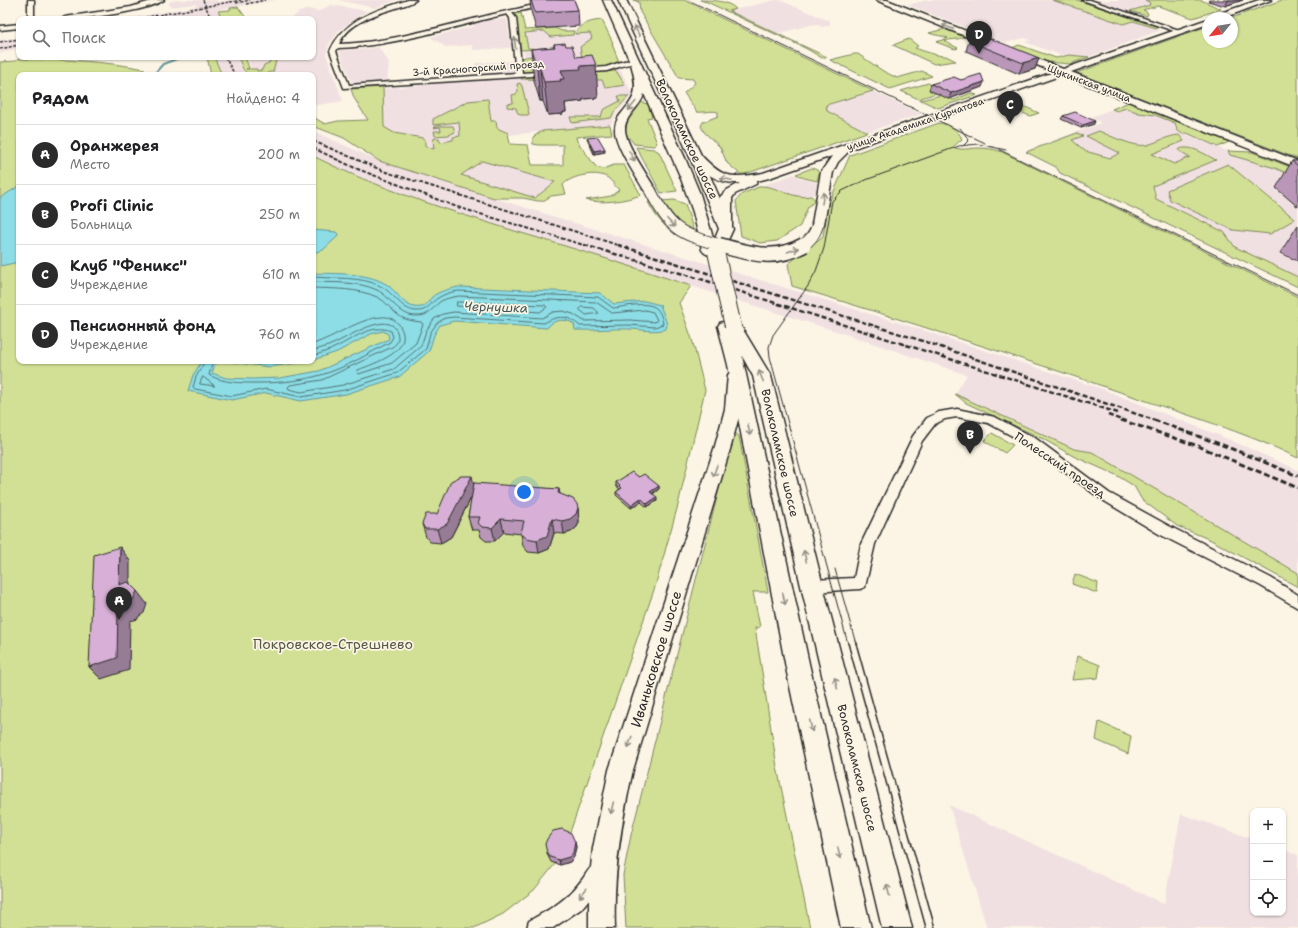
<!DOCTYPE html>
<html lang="ru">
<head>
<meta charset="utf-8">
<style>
	:root { --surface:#fff; --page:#f2f2f2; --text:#202124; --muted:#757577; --line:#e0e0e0; --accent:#2b2b2b }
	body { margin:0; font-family:"Shantell Sans",sans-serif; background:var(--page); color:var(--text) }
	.controls { position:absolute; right:12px; bottom:12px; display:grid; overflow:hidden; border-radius:8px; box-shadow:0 1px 3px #0004 }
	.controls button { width:36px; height:36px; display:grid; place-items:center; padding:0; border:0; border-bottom:1px solid var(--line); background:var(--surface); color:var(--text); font:20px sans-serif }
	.compass { position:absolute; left:1202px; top:12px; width:36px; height:36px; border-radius:50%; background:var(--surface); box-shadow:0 1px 3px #0004; rotate:240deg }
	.you { position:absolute; left:524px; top:492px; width:14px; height:14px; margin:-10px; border:3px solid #fff; border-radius:50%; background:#1a73e8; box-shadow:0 0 0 6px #1a73e833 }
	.badge { display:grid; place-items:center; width:26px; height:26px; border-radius:50%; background:var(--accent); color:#fff; font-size:13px; font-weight:700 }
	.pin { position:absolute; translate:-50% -33px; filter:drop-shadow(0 1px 2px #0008) }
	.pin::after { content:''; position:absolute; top:21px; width:14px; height:12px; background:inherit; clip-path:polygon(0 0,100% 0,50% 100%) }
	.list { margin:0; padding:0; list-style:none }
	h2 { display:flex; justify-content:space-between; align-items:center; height:52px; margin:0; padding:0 16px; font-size:17px }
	h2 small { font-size:13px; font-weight:400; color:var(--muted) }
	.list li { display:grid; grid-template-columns:26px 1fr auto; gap:12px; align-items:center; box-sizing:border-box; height:60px; padding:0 16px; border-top:1px solid var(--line) }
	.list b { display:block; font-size:15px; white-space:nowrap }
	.list p { margin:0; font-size:13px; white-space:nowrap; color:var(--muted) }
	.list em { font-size:13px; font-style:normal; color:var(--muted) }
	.icon { flex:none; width:22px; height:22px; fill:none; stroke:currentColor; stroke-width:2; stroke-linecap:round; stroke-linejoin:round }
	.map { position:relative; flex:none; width:1298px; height:928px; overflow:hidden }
	.search { position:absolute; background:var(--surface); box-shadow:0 1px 3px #0004; left:16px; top:16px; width:300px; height:44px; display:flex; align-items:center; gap:10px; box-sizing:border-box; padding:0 14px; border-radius:8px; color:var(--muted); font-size:15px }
	.panel { position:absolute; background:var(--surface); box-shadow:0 1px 3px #0004; left:16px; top:72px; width:300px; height:292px; border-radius:8px }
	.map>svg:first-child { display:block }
	.built { fill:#f1e0e1 }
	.green { fill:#d1e094; stroke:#7e8660; fill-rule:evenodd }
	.water { fill:#8cdde5; stroke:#65969b }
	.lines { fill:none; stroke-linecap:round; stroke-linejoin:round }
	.shore { stroke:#527275; stroke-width:1 }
	.stream { stroke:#65969b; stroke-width:2 }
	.street-casing { stroke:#2b2b2b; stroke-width:3 }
	.secondary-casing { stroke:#2b2b2b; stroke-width:3 }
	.primary-casing { stroke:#2b2b2b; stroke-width:3 }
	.street { fill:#fcf5e5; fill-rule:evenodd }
	.secondary { fill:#fcf5e5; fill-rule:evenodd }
	.primary { fill:#fcf5e5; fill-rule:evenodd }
	.tram-far1 { stroke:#2b2b2b; stroke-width:1 }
	.tram { stroke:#2b2b2b; stroke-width:1.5 }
	.rail-far3 { stroke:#2b2b2b; stroke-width:1.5; stroke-dasharray:3 1.5; stroke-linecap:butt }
	.rail-far2 { stroke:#2b2b2b; stroke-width:2; stroke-dasharray:4 2; stroke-linecap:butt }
	.rail-far1 { stroke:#2b2b2b; stroke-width:2.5; stroke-dasharray:5 2.5; stroke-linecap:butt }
	.rail { stroke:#2b2b2b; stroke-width:3; stroke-dasharray:6 3; stroke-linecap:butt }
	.secondary-bridge-far1-casing { stroke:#2b2b2b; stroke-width:13; stroke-linecap:butt }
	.secondary-bridge-casing { stroke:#2b2b2b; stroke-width:17; stroke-linecap:butt }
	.primary-bridge-casing { stroke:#2b2b2b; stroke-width:18; stroke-linecap:butt }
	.secondary-bridge-far1 { stroke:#fcf5e5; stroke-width:11 }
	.secondary-bridge { stroke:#fcf5e5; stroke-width:14 }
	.primary-bridge { stroke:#fcf5e5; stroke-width:16 }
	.wall { fill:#ba97b9; stroke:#2b2b2b }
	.shaded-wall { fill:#977b96; stroke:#2b2b2b }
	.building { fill:#d8b0d7; stroke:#2b2b2b }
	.oneway { stroke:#949088 }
	.labels { text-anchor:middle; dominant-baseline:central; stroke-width:3.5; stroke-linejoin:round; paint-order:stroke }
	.far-street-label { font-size:10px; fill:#2b2b2b; stroke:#fcf5e5 }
	.street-label { font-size:12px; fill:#2b2b2b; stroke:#fcf5e5 }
	.water-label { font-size:13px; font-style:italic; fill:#43585a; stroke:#fcf5e5 }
	.near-park-label { font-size:14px; fill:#545845; stroke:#fcf5e5 }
	.near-street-label { font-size:14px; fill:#2b2b2b; stroke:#fcf5e5 }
</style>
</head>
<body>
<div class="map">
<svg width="1298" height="928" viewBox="0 0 1298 928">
	<rect width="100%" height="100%" fill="#fcf5e5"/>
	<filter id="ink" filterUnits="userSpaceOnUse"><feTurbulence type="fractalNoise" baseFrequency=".025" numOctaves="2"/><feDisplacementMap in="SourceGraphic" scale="8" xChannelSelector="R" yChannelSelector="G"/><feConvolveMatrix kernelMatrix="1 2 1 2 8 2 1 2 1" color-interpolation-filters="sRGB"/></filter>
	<g filter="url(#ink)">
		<!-- built -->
		<g class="built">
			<path d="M 178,0 L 217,0 L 218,2 L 229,0 L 277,0 L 217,10 L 221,19 L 200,19 L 198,14 L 183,16 L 181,17 L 182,19 L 126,19 L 196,6 L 195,4 L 170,7 L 169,2 Z"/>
			<path d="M 338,0 L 396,0 L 375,8 Z"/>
			<path d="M 775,0 L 779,0 L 830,21 L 830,25 L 823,27 L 815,24 L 776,34 L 728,11 Z"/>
			<path d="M 927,0 L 1052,0 L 1123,24 L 1133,21 L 1161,30 L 1089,57 L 1060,55 L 1025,42 L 1030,40 L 1024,38 L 1005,43 L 908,5 Z"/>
			<path d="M 1094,0 L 1164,0 L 1128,11 Z"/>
			<path d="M 331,5 L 368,11 L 354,19 L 339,31 L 329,44 L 326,54 L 343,101 L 313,106 L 313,75 L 269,75 L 269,72 L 254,74 L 246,57 L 313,57 L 313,19 L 291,19 L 299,12 L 308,9 L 319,11 Z"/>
			<path d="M 507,19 L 511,48 L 473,50 L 472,45 L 446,47 L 430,37 L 475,26 L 472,24 L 482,20 Z"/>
			<path d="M 599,28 L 611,65 L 606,68 L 527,73 L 521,33 Z"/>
			<path d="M 19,37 L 19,46 L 12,51 L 0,53 L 0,40 Z"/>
			<path d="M 378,47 L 389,62 L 387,83 L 352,84 L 339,50 L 364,49 Z"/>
			<path d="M 214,57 L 237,57 L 245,75 L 222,75 Z"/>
			<path d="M 513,61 L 514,73 L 475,76 L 475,63 Z"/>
			<path d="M 620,69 L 633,95 L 617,113 L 610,125 L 498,136 L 434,150 L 425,146 L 395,142 L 369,120 L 361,111 L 354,98 L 351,89 L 385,87 L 385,88 Z"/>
			<path d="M 873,91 L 921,114 L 867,132 L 827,111 L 826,105 Z"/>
			<path d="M 1128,103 L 1190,127 L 1178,133 L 1183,135 L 1186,134 L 1227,151 L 1252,153 L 1298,171 L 1298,280 L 1028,150 L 1101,123 L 1091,117 Z"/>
			<path d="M 313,131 L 379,161 L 445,183 L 919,329 L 1102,389 L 1228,439 L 1298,470 L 1298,573 L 1092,452 L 1074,449 L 955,394 L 967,375 L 842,333 L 456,213 L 397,193 L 340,170 L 313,156 Z"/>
			<path d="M 482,161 L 555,182 L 535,198 L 460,175 Z"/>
			<path d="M 794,174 L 802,179 L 816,182 L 818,188 L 814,194 L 803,198 L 768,187 L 761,186 Z"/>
			<path d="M 949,805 L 1164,904 L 1181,814 L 1205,822 L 1253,839 L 1253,913 L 1283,913 L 1283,850 L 1298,855 L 1298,928 L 987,928 Z"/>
		</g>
		<!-- green -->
		<g class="green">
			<path d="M 633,0 L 684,0 L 873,91 L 826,105 L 827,111 L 867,132 L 745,174 L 740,174 L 727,163 L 720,147 L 704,132 L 701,126 L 703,122 L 718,116 L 718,112 C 712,110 704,113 697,112 L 684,93 L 695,83 L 693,79 L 679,78 L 640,12 L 639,2 Z"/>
			<path d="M 700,0 C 711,0 727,0 736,9 L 729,11 L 827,57 L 822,58 L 807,49 L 707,2 Z"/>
			<path d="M 1052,0 L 1077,0 L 1159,27 L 1156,28 L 1133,21 L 1123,24 Z"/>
			<path d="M 1145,0 L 1201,0 L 1221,9 L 1193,18 L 1158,6 L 1143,10 L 1148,13 L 1147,16 L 1130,11 L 1150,5 L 1149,2 Z"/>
			<path d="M 1282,0 L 1298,0 L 1298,159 L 1076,73 L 1208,26 L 1208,42 L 1232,42 L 1231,18 Z"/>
			<path d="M 238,7 L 247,19 L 222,19 L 218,11 L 230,10 L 230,8 Z"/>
			<path d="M 517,13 L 521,13 L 525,30 L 555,28 L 562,31 L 574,31 L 573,35 L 551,37 L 544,31 L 525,33 L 528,48 L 539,49 L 521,50 L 515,18 L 513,14 Z"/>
			<path d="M 602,20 L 613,43 L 612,44 L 619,62 C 593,72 548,81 521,79 L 521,58 L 541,54 L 529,66 L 534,70 L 582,58 L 580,47 L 592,38 L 590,33 L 575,34 C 581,23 591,21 602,20 Z"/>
			<path d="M 944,29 L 965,37 C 957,40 951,39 944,41 L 958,48 L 955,49 L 936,42 L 948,38 C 941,35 936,36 929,33 Z"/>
			<path d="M 909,39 L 918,46 L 915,48 C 920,50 941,57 946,56 L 956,61 L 934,64 L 893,45 Z"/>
			<path d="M 1019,45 L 1056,58 L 1069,55 L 1089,57 L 1070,64 L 1047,62 L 1012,48 Z"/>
			<path d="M 854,54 L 858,54 L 883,71 L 897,78 L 922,71 L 932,76 L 890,89 L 830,60 Z"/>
			<path d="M 207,57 L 214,57 L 222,75 L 211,75 Z"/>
			<path d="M 238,57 L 245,57 L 249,68 L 246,69 L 257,69 L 257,71 L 262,70 L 264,65 L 269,63 L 272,57 L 277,57 L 273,72 L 269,72 L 269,75 L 248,75 L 243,69 Z"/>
			<path d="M 18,59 C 61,59 103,61 145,69 L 142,71 L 156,75 L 19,75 L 19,361 L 313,361 L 313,156 C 378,189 448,210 518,232 C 576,249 634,267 691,286 L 679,303 L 692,339 L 705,390 L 678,505 L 655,587 L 569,835 L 547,848 L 549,858 L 555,864 L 534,890 L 503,914 L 474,928 L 0,928 L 0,62 L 16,61 Z"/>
			<path d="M 614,71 L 617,72 L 625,85 L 606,88 L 602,80 L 593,80 L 591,73 Z"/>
			<path d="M 520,83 L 522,86 L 529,114 L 528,115 L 520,115 L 517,112 L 516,108 L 507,107 L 507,104 L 513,103 L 512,95 L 516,94 L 518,91 L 517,84 Z"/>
			<path d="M 928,83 L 936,87 L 930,90 L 937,93 L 921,98 L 921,100 L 941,95 L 954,100 L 971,93 L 977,95 L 938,108 L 901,91 Z"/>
			<path d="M 383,87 L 384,127 L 394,133 L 423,138 L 425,139 L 425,146 L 434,149 L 433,139 L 439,138 L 440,142 L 453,140 L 453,137 L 460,136 L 459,122 L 433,125 L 433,119 L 468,101 L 488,99 L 491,121 L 496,121 L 497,128 L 508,133 L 510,144 L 528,145 L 532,165 L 563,165 L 563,145 L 539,145 L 533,144 L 533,137 L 542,131 L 610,125 L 612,134 L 576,137 L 577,141 L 596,167 L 603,169 L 614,165 L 624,165 L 641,195 C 624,201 603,204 586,200 L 611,196 L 619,190 C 615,186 612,181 608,178 C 597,170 570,176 563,185 L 566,194 L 551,196 L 543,201 L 538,201 L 523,198 L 494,198 L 379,161 L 344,138 L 313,126 L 313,117 L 325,124 L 338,121 L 368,120 L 354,98 L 351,89 ZM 482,161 L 555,182 L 535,198 L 461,175 Z"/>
			<path d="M 618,96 L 629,96 L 614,112 L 611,118 L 572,123 L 570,117 L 601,117 L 603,110 L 620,101 Z"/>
			<path d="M 639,102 L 648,104 L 652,117 L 647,118 L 657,143 L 654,146 L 634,144 C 629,136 625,134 616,134 C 612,116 623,107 639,102 Z"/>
			<path d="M 1129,102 L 1229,142 L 1218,147 L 1187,133 L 1182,134 L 1177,130 L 1175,123 L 1155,115 L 1139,113 L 1126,108 L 1117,111 L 1112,109 Z"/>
			<path d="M 1021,105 L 1039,113 L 1030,116 L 1011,108 Z"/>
			<path d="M 939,123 C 948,124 959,130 962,139 L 953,147 C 961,151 969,148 978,148 C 986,148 993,149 1000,151 L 1298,297 L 1298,458 C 1243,431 1183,414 1126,394 C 1015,356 904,320 792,286 L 788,264 L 823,236 L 828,205 L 850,155 Z"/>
			<path d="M 436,126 L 453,126 L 455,132 L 449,135 L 435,136 L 434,131 L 441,131 L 440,127 L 434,128 Z"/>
			<path d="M 1099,131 C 1110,136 1136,148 1147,145 C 1158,142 1167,136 1179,135 L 1184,141 L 1152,154 L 1174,164 L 1190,157 L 1178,150 C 1189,143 1206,155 1216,160 L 1153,186 L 1156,199 L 1224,232 L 1235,247 L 1298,277 L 1298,287 L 1060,173 L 1056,167 L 1026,152 L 1077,133 L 1083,136 L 1072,140 L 1085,151 L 1110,158 L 1120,153 L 1086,136 Z"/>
			<path d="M 636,147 L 654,149 L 659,152 L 677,191 L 661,193 Z"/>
			<path d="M 1228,151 L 1252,152 L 1298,170 L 1297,178 L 1275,168 L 1230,155 Z"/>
			<path d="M 1228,164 L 1295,219 L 1270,234 L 1233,230 L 1170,200 L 1167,190 Z"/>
			<path d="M 812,168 L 817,170 L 819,173 L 817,181 L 804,178 L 796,174 Z"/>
			<path d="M 761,186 C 778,186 793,200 811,196 L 816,200 L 808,207 L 800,226 L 777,241 L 760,243 L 741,236 L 736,201 L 742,194 Z"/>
			<path d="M 674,200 L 685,204 L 698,244 C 673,234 660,226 648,202 Z"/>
			<path d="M 955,394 L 1074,449 L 1092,452 L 1298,573 L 1298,587 L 1211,540 L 1177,526 L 1142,500 L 1134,486 L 1116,475 L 1073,456 L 1043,439 L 966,403 Z"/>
			<path d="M 735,433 L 739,436 L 768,592 L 753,592 L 760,627 L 755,628 L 777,767 L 810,928 L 626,928 L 623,875 L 631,835 L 732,438 Z"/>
			<path d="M 992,433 L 1013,445 L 1005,453 L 984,441 Z"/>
			<path d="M 1075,574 L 1098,583 L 1097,593 L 1072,584 Z"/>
			<path d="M 1077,656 L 1100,665 L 1098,678 L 1072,680 Z"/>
			<path d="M 1099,722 L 1131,736 L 1128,754 L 1096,740 Z"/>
		</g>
		<!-- water -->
		<g class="water">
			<path d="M 19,186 L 19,262 L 0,266 L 0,198 Z"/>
			<path d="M 313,230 L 336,232 L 338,234 L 337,237 L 323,250 L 313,253 Z"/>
			<path d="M 313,273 C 336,274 366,272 386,284 C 398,291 404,310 421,307 C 427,306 428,301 432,297 C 439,291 449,289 458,287 L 600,293 L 614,304 L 645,301 L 660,305 L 665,318 L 667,325 L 666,329 C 653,333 642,329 629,329 C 611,328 593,331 575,330 L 574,324 C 566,318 553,319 547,328 L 454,321 L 440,325 L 434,335 L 429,351 L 399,377 L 346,394 L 301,401 L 266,393 L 232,400 L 188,391 L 193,375 L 202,361 L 222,361 L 215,364 L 212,373 L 226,378 L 253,379 L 280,378 L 319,371 L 389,339 L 388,334 L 383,331 L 371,334 L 337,352 L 313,360 Z"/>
			<path d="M 225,361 L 311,361 L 269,367 Z"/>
		</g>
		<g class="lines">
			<!-- shore -->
			<g class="shore">
				<path d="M 313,282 C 333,283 358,281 377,290 C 391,297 399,316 416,316 C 430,317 432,307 441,301 C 447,298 453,297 459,296 L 596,302 L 612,313 L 645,310 L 653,312 L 657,320 L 655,322 L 630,320 L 584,321 L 573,314 L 563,311 L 553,312 L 542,318 L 454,312 L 443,314 L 434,319 L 426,331 L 421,346 L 394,369 L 343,385 L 301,392 L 289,389 L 288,387 L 290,385 L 322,380 L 392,347 C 396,345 398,342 398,337 C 395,305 347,338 333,344 C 327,347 320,348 313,351"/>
				<path d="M 313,288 C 334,289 357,288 377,297 C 386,301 390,309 398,315 C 404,320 413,321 421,322 L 423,324 L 416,343 L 392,363 L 359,374 L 357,372 L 358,370 C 375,363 415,351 400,326 C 396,320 389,316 382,317 C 360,318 335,337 313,344"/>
				<path d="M 457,302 L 545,305 L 547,307 L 540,312 L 457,306 Z"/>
				<path d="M 582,307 L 594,308 L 599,313 L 586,315 L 580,310 Z"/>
				<path d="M 205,361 L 196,377 L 193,387 L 195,389 L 232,396 L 266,389 L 301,397 L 345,390 L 397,373 L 426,349 L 430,333 L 437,323 L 445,318 L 454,317 L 544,323 C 558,315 568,315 580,326 L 629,325 L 655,327 L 663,324 C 662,319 661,313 657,309 C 648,300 625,307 613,308 L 598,297 L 458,291 C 451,292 444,294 438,298 C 430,303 428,311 418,311 C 402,312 394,292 380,286 C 361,276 335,279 313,277"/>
				<path d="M 213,361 L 209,375 C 224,383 240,383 257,383 C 278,383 300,381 321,375 C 345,368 368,354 390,342 L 393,337 L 391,331 C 372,323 353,339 336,347 C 329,351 321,353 313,356"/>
				<path d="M 203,377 L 215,386 L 200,384 Z"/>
			</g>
			<!-- stream -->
			<path class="stream" d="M 150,75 L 155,73 L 163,64 L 182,57"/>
			<defs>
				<g id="street">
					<rect x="28" y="0" width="6" height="19"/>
					<path d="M 155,0 L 164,0 C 146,12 84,19 62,19 L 65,17 L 131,7 Z"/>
					<path d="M 408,0 L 416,0 C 410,4 402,6 396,8 C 376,14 348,23 339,44 C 398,42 454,22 512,10 C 531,6 550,0 569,0 L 512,13 L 516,18 L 522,73 L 549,71 L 552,73 L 549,75 L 344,88 L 330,51 C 345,18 375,11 408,0 ZM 507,14 L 510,18 L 516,73 L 349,85 L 336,51 L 338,48 C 396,46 451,27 507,14 Z"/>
					<path d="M 1082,0 L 1090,0 L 1182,31 L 1177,32 Z"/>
					<path d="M 19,24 L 19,28 L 0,30 L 0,26 Z"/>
					<path d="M 635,60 L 638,62 L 637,63 L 625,65 L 607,71 L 581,73 L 578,71 L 581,69 L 606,67 L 624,61 Z"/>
					<path d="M 957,409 L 995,417 L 1035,438 L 1109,493 L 1169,526 L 1271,578 L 1298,595 L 1298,608 L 1261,586 L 1159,534 L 1101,499 L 1027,444 L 988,423 L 957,417 L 945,419 L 935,424 L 922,441 L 875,544 L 865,587 L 860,589 L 812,592 L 807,590 L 805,586 L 807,582 L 812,580 L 854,578 L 861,544 L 913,436 L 927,418 L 939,412 Z"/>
					<path d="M 597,863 L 603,866 L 606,872 L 595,892 L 581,909 L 553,928 L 527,928 L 529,921 C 550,909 566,901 581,881 C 587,874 588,867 597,863 Z"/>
				</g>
				<g id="secondary">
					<path d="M 876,0 L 887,0 L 1063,69 L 1208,19 L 1208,24 L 1071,72 L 1298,161 L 1298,168 L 1062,75 L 851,149 L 838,162 L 833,172 L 824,224 L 822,227 L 814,227 L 812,224 L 821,172 L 832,156 L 769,178 L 757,181 L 756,184 L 735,194 L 732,198 L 732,229 L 730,232 L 722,232 L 720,229 L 720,197 L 727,190 L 740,183 C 718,184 702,173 690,155 L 691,153 L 699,153 C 722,178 729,179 763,173 L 1054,72 Z"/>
					<path d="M 1259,0 L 1271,0 L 1223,18 L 1211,18 L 1212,16 Z"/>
					<path d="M 636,60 L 641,63 C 642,73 646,84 644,94 C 641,107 625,115 625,129 C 625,144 648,176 656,190 L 654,192 L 646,192 L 644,190 C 636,176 614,144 615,129 C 615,115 631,107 634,94 C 637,84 633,73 631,63 Z"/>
					<path d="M 736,370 L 741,371 L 744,375 L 741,409 L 731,446 L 633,770 C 621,823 613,874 615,928 L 589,928 L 589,887 L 593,848 L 609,770 L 715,446 L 725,409 L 728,375 L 731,371 Z"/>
				</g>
				<g id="primary">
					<path d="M 603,0 L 611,0 L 685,158 L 700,194 L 714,241 L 719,229 L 689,155 L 618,0 L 626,0 L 701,155 L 733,229 L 721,255 C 715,257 706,256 702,250 L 693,212 L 680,176 Z"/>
					<path d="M 726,321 L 739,323 L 771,376 L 823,586 L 912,928 L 882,928 L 801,586 L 753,376 L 742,356 L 810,668 L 871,928 L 841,928 L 786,668 L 728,365 L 718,326 L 720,323 Z"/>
				</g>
			</defs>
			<!-- street casing -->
			<use href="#street" class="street-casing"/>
			<!-- secondary casing -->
			<use href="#secondary" class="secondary-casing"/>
			<!-- primary casing -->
			<use href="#primary" class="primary-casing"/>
			<!-- street -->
			<use href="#street" class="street"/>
			<!-- secondary -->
			<use href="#secondary" class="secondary"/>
			<!-- primary -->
			<use href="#primary" class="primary"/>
			<!-- tram-far1 -->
			<g class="tram-far1">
				<path d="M 688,0 L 985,143"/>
				<path d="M 960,128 L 969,140 L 963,146"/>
				<path d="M 1000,150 L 1298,295"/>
				<path d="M 835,569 L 856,644"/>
				<path d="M 848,644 L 770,357 L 769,347 L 773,335 L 808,286 L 816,271 L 824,248 L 832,201 L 842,191 L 863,181 L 959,146 L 978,144 L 1006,150"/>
			</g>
			<!-- tram -->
			<g class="tram">
				<path d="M 848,643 L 926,928"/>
				<path d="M 856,643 L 935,928"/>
			</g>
			<!-- rail-far3 -->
			<g class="rail-far3">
				<path d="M 203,0 L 211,19"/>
				<path d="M 236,3 L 250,0"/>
				<path d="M 246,4 L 265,0"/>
				<path d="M 137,19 L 241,0"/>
				<path d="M 0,42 L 19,39"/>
				<path d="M 0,49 L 19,45"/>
				<path d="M 225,57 L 235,75"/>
			</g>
			<!-- rail-far2 -->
			<g class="rail-far2">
				<path d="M 313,141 L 386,172 L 621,246"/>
				<path d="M 313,148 L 355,168 L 457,207 L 587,246"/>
			</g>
			<!-- rail-far1 -->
			<g class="rail-far1">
				<path d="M 584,245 L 704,280 L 1118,413"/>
				<path d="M 618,245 L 926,342 L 1157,421"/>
				<path d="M 1108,415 L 1124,421"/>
			</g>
			<!-- rail -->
			<g class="rail">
				<path d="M 1121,420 L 1198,446 L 1298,488"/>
				<path d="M 1154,420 L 1225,446 L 1298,476"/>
			</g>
			<defs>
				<g id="secondary-bridge-far1">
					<path d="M 650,190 C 672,232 679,233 723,246"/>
					<path d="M 802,246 C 811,240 815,234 818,224"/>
				</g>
				<path id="secondary-bridge" d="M 719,245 C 749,253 774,262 804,245"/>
				<path id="primary-bridge" d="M 716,252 L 733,326"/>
			</defs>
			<!-- secondary-bridge-far1 casing -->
			<use href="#secondary-bridge-far1" class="secondary-bridge-far1-casing"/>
			<!-- secondary-bridge casing -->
			<use href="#secondary-bridge" class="secondary-bridge-casing"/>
			<!-- primary-bridge casing -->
			<use href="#primary-bridge" class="primary-bridge-casing"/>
			<!-- secondary-bridge-far1 -->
			<use href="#secondary-bridge-far1" class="secondary-bridge-far1"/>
			<!-- secondary-bridge -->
			<use href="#secondary-bridge" class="secondary-bridge"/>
			<!-- primary-bridge -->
			<use href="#primary-bridge" class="primary-bridge"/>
		</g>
		<!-- wall -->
		<g class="wall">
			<path d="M 530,0 L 574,0 L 578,10 L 579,26 L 536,29 L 531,11 Z"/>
			<path d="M 1209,0 L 1243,0 L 1225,6 L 1208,1 Z"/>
			<path d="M 969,41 L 1039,58 L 1035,69 L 1019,74 L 966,51 Z"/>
			<path d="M 554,44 L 566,46 L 576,57 L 598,98 L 583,99 L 583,101 L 565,103 L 566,112 L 563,112 L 563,114 L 548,115 L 543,101 L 540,101 L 534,81 L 531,49 L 554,47 Z"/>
			<path d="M 961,80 L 982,87 L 949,99 L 929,90 L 931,84 Z"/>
			<path d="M 1063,116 L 1094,124 L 1081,128 L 1061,119 Z"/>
			<path d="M 587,138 L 605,152 L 594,154 L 588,141 Z"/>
			<path d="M 1292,161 L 1298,161 L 1298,207 L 1276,188 Z"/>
			<path d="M 1298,225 L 1298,261 L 1280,253 Z"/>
			<path d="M 639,477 L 659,486 L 659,489 L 653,494 L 657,501 L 647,507 L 641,502 L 631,508 L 616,495 L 616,492 L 620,489 L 616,486 L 616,482 Z"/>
			<path d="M 474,485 L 559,489 L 560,494 L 578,508 L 579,522 L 577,527 L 571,532 L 564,534 L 554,533 L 549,549 L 539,553 L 528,552 L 523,546 L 521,534 L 504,532 L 495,541 L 486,541 L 481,537 L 479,530 L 472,530 L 468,517 L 472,496 L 451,537 L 441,543 L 430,542 L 426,537 L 422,524 L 437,514 Z"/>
			<path d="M 575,842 L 576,847 L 574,857 L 570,862 L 560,865 L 551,862 L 549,858 L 547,853 Z"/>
		</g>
		<!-- shaded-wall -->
		<g class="shaded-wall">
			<path d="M 1228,0 L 1243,0 L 1225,6 Z"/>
			<path d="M 1039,58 L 1035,69 L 1019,74 L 1023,63 Z"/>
			<path d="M 596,65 L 598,98 L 583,99 L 583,101 L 565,103 L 566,112 L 563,112 L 563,114 L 548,115 L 544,82 L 561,70 L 580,66 Z"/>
			<path d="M 537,68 L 540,68 L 543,101 L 540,101 Z"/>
			<path d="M 984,82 L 982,87 L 949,99 L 951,93 Z"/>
			<path d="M 1095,121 L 1094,124 L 1081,128 L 1083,125 Z"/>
			<path d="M 605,149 L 605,152 L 594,154 L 594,151 Z"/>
			<path d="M 472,476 L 475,490 L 451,537 L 441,543 L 437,529 Z"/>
			<path d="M 659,486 L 659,489 L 650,495 L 650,492 Z"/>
			<path d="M 657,497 L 657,501 L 647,507 L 647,504 Z"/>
			<path d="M 641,498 L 641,502 L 631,508 L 631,505 Z"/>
			<path d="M 578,508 L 579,522 L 577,527 L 571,532 L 564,534 L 562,521 Z"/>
			<path d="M 501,519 L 504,532 L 495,541 L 492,528 Z"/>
			<path d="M 552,519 L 554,533 L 549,549 L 539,553 L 537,540 Z"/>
			<path d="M 120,547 L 130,561 L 130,598 L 119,585 Z"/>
			<path d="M 137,591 L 147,604 L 144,613 L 138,617 L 138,619 L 130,621 L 129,670 L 101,679 L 89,667 L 118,609 L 127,604 Z"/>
			<path d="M 575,842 L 576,847 L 574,857 L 570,862 L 560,865 L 559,860 Z"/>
		</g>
		<!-- building -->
		<g class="building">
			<path d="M 531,0 L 574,0 L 578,10 L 535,13 Z"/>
			<path d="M 984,36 L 1039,58 L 1023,63 L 969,41 Z"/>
			<path d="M 565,43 L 566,46 L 572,46 L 576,57 L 592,55 L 596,65 L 580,66 L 581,69 L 561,70 L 564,79 L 560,79 L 561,81 L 544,82 L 540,68 L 537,68 L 531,49 L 555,47 L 554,44 Z"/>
			<path d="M 981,74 L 984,82 L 951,93 L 931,84 L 954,77 L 961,80 Z"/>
			<path d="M 1075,112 L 1095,121 L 1083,125 L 1063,116 Z"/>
			<path d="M 598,137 L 605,149 L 594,151 L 587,138 Z"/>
			<path d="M 1292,161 L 1298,161 L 1298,166 Z"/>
			<path d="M 632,472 L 639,477 L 644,474 L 659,486 L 650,492 L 657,497 L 647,504 L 641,498 L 631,505 L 616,492 L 622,488 L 616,482 Z"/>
			<path d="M 461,476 L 472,476 L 447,524 L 437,529 L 425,529 L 422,524 L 426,514 L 437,514 L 451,481 Z"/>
			<path d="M 474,483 L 559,489 L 558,493 L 573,499 L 577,504 L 578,508 L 576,514 L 570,519 L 562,521 L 552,519 L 547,536 L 537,540 L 526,538 L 521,533 L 524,521 L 501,519 L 492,528 L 482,527 L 478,523 L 480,517 L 468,517 Z"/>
			<path d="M 120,547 L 119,585 L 128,582 L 137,591 L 133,600 L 127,604 L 127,606 L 118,609 L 117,658 L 89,667 L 94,555 Z"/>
			<path d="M 562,829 L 571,833 L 575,842 L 573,853 L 569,857 L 559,860 L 550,857 L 547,853 L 545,844 L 547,839 L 553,831 Z"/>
		</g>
		<!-- one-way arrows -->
		<defs><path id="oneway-shaft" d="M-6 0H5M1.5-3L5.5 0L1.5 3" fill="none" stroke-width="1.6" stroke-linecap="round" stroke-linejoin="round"/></defs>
		<g class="oneway">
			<use href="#oneway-shaft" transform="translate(948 27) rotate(-158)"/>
			<use href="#oneway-shaft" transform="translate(637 31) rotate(-115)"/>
			<use href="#oneway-shaft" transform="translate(515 43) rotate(-95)"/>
			<use href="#oneway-shaft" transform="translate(632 106) rotate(130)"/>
			<use href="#oneway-shaft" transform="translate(632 156) rotate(60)"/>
			<use href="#oneway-shaft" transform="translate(726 179) rotate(-168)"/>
			<use href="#oneway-shaft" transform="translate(823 198) rotate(-80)"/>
			<use href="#oneway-shaft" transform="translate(671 223) rotate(46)"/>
			<use href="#oneway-shaft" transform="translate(793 250) rotate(-20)"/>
			<use href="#oneway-shaft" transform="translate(761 376) rotate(-112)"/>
			<use href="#oneway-shaft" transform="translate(749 430) rotate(78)"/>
			<use href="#oneway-shaft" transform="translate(715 471) rotate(108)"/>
			<use href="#oneway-shaft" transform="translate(805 556) rotate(-103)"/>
			<use href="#oneway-shaft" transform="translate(784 599) rotate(78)"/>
			<use href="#oneway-shaft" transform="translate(836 683) rotate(-104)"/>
			<use href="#oneway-shaft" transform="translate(811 726) rotate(77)"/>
			<use href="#oneway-shaft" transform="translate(630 742) rotate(108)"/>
			<use href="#oneway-shaft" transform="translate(612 808) rotate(103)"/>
			<use href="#oneway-shaft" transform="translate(839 853) rotate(77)"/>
			<use href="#oneway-shaft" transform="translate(888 890) rotate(-104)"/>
			<use href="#oneway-shaft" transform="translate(583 893) rotate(129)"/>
		</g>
	</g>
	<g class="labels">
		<!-- far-street labels -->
		<g class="far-street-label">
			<text transform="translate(478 68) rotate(-4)">3-й Красногорский проезд</text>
			<text transform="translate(1089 83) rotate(21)">Щукинская улица</text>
			<text transform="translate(915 124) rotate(-19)">улица Академика Курчатова</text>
		</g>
		<!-- street labels -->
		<g class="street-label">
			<text transform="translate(687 139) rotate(65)">Волоколамское шоссе</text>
			<text transform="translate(780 453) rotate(77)">Волоколамское шоссе</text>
			<text transform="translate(1060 465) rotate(34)">Полесский проезд</text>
			<text transform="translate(857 768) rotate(76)">Волоколамское шоссе</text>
		</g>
		<!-- water labels -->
		<g class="water-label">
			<text transform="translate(496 307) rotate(2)">Чернушка</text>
		</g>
		<!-- near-park labels -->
		<g class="near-park-label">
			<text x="333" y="644">Покровское-Стрешнево</text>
		</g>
		<!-- near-street labels -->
		<g class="near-street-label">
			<text transform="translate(656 659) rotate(-73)">Иваньковское шоссе</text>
		</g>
	</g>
</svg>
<div class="controls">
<button>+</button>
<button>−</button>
<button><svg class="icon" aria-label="locate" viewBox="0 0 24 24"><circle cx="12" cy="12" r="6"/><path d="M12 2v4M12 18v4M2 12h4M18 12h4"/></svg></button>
</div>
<svg class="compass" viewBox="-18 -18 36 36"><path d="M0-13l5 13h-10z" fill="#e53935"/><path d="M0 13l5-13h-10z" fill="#757577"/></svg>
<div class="you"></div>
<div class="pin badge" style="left:119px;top:620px">A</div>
<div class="pin badge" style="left:970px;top:454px">B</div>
<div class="pin badge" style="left:1010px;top:124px">C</div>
<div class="pin badge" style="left:979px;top:54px">D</div>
<div class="search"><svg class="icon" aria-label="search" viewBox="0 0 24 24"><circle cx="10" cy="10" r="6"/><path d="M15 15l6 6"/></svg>Поиск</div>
<section class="panel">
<h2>Рядом<small>Найдено: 4</small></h2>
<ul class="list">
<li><span class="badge">A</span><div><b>Оранжерея</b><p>Место</p></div><em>200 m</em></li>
<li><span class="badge">B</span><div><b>Profi Clinic</b><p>Больница</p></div><em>250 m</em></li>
<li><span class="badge">C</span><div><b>Клуб &quot;Феникс&quot;</b><p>Учреждение</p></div><em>610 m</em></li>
<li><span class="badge">D</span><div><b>Пенсионный фонд</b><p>Учреждение</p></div><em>760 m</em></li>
</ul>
</section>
</div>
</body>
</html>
